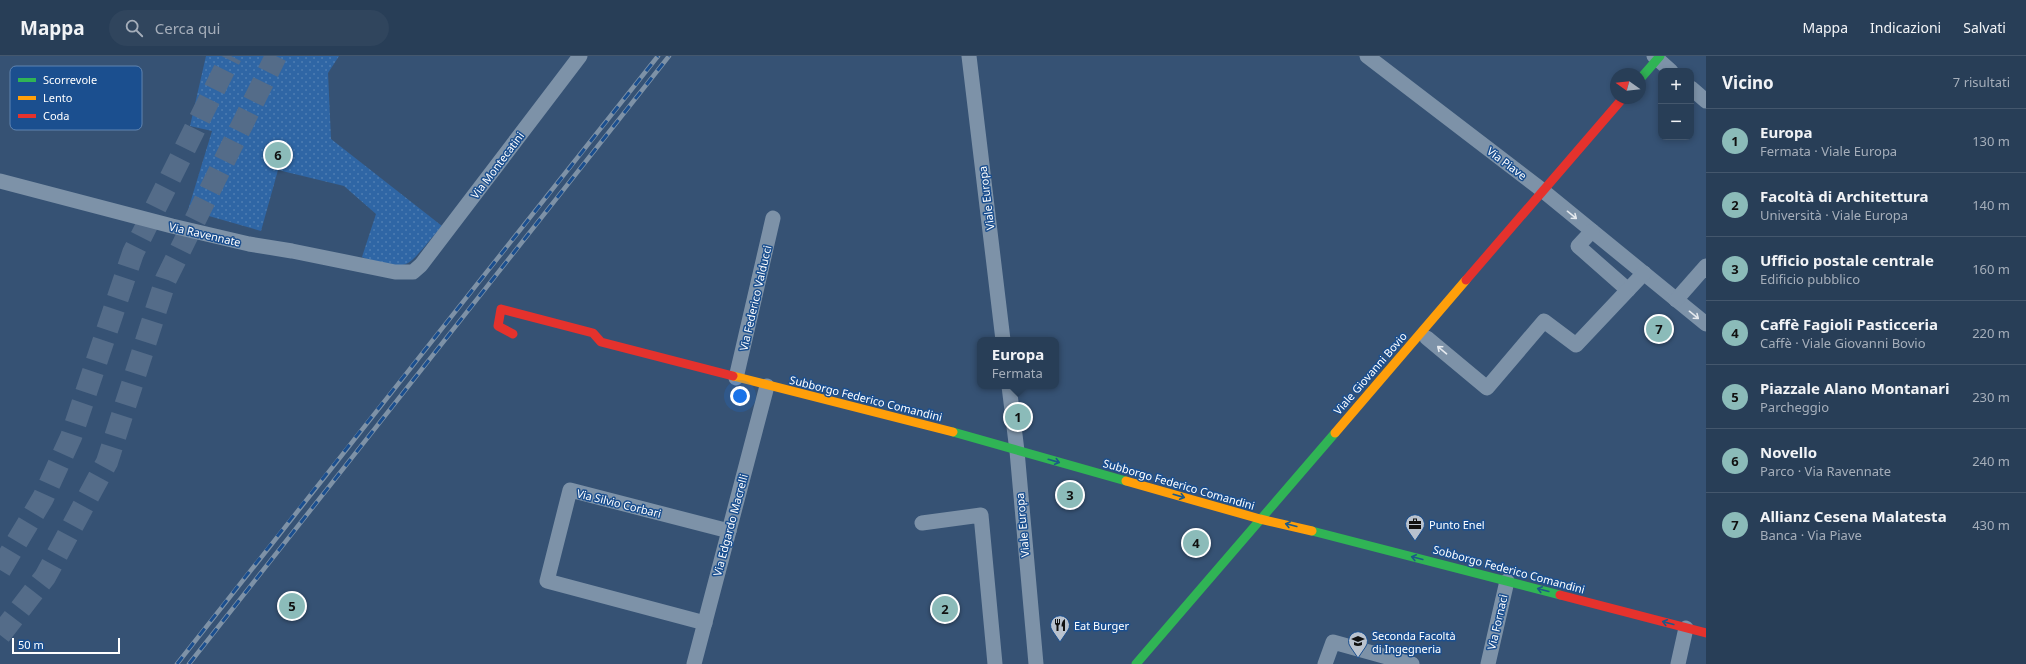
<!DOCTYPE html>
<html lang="it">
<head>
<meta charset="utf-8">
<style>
	:root { --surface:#283e57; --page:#30455d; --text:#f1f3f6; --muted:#a5aeba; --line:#44576d; --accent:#8bbbb9 }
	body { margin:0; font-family:"Noto Sans",sans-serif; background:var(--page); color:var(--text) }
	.controls { position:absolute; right:12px; top:12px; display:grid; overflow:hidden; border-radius:8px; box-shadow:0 2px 6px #0003 }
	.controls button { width:36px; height:36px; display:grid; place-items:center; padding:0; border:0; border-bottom:1px solid var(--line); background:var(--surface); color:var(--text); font:20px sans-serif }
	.compass { position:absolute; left:1610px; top:12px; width:36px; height:36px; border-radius:50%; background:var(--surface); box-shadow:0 2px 6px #0003; rotate:285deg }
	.scale { position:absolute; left:12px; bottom:10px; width:108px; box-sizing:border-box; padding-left:4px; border:2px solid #fff; border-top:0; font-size:11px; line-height:14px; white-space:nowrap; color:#fff; -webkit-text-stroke:3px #1b4f8f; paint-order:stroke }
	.you { position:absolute; left:740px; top:340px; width:14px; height:14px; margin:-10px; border:3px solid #fff; border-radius:50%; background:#1a73e8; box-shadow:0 0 0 6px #1a73e833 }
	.badge { display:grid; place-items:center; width:26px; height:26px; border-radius:50%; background:var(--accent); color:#111; font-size:13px; font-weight:700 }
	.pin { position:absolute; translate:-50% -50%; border:2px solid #fff; box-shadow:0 1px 4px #0006 }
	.popup { position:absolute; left:977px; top:281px; width:82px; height:52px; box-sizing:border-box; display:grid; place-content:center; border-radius:8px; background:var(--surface); filter:drop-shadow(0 1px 3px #0005); font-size:13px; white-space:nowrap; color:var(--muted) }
	.popup b { font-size:15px; color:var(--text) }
	.popup::after { content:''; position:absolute; left:50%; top:100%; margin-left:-8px; border:8px solid transparent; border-top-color:var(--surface) }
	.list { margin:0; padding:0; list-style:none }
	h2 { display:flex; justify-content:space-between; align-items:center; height:52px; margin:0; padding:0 16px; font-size:17px }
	h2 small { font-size:13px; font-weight:400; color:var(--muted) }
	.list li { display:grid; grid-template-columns:26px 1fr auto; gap:12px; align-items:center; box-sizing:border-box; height:64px; padding:0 16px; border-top:1px solid var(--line) }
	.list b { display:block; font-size:15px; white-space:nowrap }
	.list p { margin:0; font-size:13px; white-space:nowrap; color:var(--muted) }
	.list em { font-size:13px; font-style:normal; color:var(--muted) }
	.icon { flex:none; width:22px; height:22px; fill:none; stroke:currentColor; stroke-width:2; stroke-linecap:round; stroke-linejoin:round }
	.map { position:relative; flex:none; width:1706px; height:608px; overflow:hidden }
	header { display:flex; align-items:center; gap:24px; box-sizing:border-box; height:56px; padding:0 20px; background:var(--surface); border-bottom:1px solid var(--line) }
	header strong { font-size:19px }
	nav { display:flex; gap:22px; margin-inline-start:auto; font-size:14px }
	.search { width:280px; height:36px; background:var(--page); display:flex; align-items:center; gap:10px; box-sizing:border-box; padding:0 14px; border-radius:22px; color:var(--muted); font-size:15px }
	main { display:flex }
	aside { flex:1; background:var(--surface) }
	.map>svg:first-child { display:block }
	.grass { fill:url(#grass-dots) }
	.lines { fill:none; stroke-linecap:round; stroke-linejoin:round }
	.highway-tunnel { stroke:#546c89; stroke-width:22; stroke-dasharray:22 11; stroke-linecap:butt }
	.street { stroke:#7d92a8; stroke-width:15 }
	.fast { stroke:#30b455; stroke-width:9 }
	.slow { stroke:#ff9f0a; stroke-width:9 }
	.jam { stroke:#e5322d; stroke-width:9 }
	.rail-casing { stroke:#7e92a7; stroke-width:4.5 }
	.rail { stroke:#1b4f8f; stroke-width:3; stroke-dasharray:9; stroke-linecap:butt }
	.oneway { stroke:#e5e9ee }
	.oneway2 { stroke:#1d5989 }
	.labels { text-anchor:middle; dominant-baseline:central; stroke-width:3; stroke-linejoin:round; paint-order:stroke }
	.street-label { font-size:11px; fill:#fff; stroke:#1b4f8f }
	.poi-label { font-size:11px; fill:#fff; stroke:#1b4f8f; text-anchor:start }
	.key { fill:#1b4f8f; stroke:#5f84b1; stroke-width:1 }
	.key-label { font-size:11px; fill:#fff }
</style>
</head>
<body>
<header>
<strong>Mappa</strong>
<div class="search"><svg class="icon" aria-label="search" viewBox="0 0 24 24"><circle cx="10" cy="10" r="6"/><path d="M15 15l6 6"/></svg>Cerca qui</div>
<nav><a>Mappa</a><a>Indicazioni</a><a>Salvati</a></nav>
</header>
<main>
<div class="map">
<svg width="1706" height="608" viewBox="0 0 1706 608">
	<defs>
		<pattern id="grass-dots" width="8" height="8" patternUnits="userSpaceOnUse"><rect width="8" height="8" fill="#2f66a5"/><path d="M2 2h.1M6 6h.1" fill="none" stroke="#4e7db2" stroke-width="1.8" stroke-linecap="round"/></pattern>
	</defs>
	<rect width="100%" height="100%" fill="#365274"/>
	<!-- grass -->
	<path class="grass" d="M 206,0 L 339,0 L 328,17 L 331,83 L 442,170 C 434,178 417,202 408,207 C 395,214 375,206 362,201 L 376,158 L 344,130 L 278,114 L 261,175 L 188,154 L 212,75 L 190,70 Z"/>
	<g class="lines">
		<!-- highway-tunnel -->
		<g class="highway-tunnel">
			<path d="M 0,514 L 43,442 L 71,381 L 133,197 L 231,0"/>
			<path d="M 0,579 L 45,521 L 107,406 L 166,223 L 276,0"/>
		</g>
		<!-- street -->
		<g class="street">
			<path d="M 969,0 L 1003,284"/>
			<path d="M 1367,0 L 1542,134 L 1706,268"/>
			<path d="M 1654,0 L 1671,15"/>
			<path d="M 1691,32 L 1706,45"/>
			<path d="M 0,125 L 172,170 L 249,188 L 292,195 L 395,216 L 413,216 L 421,209 L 580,0"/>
			<path d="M 1592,175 L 1578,190 L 1628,234"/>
			<path d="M 1676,244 L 1706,210"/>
			<path d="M 1427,282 L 1487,332 L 1544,265 L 1576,289 L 1644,217"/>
			<path d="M 736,322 L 773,162"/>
			<path d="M 1009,330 L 1017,395 L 1036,608"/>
			<path d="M 922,467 L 981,459 L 995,608"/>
			<path d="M 705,567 L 547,525 L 570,434 L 729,475"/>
			<path d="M 694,608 L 767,330"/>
			<path d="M 1325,608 L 1333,586 L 1412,608"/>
			<path d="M 1488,608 L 1507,525"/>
			<path d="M 1678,608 L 1686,572"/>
		</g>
		<!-- fast -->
		<g class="fast">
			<path d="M 1640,23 L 1660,0"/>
			<path d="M 953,376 L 1126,425"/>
			<path d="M 1312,475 L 1560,539"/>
			<path d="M 1136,608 L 1335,377"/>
		</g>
		<!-- slow -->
		<g class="slow">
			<path d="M 733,320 L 953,376"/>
			<path d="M 1335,377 L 1466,224"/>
			<path d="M 1126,425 L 1260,463 L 1312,475"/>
		</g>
		<!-- jam -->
		<g class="jam">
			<path d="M 1466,224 L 1623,42"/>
			<path d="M 513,278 L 498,270 L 501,253 L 593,277 L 601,286 L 733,320"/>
			<path d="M 1560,539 L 1706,577"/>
		</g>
		<defs>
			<g id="rail">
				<path d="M 177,608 C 336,404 498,203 658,0"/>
				<path d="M 189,608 L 669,0"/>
			</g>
		</defs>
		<!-- rail casing -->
		<use href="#rail" class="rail-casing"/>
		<!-- rail -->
		<use href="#rail" class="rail"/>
	</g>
	<!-- one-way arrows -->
	<defs><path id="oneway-shaft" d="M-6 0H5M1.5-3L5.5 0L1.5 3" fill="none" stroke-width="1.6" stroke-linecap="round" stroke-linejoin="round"/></defs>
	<g class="oneway">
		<use href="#oneway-shaft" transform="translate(1572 159) rotate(39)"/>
		<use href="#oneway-shaft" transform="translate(1694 259) rotate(39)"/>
		<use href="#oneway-shaft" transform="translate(1442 294) rotate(-140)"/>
	</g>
	<g class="oneway2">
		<use href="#oneway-shaft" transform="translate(1054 405) rotate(16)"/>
		<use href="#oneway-shaft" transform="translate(1179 440) rotate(16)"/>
		<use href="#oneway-shaft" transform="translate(1291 469) rotate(-166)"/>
		<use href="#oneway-shaft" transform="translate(1417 502) rotate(-166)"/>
		<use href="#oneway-shaft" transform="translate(1543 534) rotate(-165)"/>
		<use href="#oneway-shaft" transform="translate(1668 567) rotate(-165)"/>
	</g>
	<!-- icons -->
	<defs>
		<symbol id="office-pin" viewBox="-11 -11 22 30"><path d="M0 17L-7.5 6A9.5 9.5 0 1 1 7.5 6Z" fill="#b9c2ce" stroke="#1b4f8f"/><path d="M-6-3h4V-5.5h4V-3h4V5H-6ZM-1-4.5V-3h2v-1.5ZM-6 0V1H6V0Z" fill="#111"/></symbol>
		<symbol id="restaurant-pin" viewBox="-11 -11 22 30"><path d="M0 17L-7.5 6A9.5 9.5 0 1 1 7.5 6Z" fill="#b9c2ce" stroke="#1b4f8f"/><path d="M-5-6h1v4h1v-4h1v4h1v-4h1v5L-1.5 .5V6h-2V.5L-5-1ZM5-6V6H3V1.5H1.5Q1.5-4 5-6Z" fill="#111"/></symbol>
		<symbol id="university-pin" viewBox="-11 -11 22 30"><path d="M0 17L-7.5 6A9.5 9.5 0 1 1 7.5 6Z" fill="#b9c2ce" stroke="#1b4f8f"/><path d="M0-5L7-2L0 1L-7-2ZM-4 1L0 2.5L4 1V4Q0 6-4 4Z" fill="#111"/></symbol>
	</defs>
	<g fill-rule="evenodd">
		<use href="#office-pin" x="1404" y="457" width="22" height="30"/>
		<use href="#restaurant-pin" x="1049" y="558" width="22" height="30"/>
		<use href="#university-pin" x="1347" y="574" width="22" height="30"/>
	</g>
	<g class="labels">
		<!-- street labels -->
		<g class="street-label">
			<text transform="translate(1507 107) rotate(37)">Via Piave</text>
			<text transform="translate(497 109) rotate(-53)">Via Montecatini</text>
			<text transform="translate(986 142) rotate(-97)">Viale Europa</text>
			<text transform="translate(205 178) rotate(13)">Via Ravennate</text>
			<text transform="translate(755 242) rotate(-77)">Via Federico Valducci</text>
			<text transform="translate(1370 317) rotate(-49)">Viale Giovanni Bovio</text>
			<text transform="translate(866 342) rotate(14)">Subborgo Federico Comandini</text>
			<text transform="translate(1179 428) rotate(16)">Subborgo Federico Comandini</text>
			<text transform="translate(619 447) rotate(14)">Via Silvio Corbari</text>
			<text transform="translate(730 469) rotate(-75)">Via Edgardo Macrelli</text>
			<text transform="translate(1022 469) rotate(-95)">Viale Europa</text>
			<text transform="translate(1509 513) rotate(15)">Sobborgo Federico Comandini</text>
			<text transform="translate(1497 566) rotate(-77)">Via Fornaci</text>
		</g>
		<!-- poi labels -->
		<g class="poi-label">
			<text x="1429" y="468">Punto Enel</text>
			<text x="1074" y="569">Eat Burger</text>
			<text x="1372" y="579">Seconda Facoltà<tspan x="1372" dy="13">di Ingegneria</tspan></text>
		</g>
	</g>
	<!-- legend -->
	<rect x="10" y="10" width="132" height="64" rx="6" class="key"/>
	<rect x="18" y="22" width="18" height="4" fill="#30b455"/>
	<rect x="18" y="40" width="18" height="4" fill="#ff9f0a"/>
	<rect x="18" y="58" width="18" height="4" fill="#e5322d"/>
	<g class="key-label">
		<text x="43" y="28">Scorrevole</text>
		<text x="43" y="46">Lento</text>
		<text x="43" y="64">Coda</text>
	</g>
</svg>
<div class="controls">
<button>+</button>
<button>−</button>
</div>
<svg class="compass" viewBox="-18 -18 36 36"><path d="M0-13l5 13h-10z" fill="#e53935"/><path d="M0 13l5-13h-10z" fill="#a5aeba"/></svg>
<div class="scale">50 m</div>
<div class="you"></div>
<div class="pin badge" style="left:1018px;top:361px">1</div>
<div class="popup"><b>Europa</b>Fermata</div>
<div class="pin badge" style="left:945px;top:553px">2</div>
<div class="pin badge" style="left:1070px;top:439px">3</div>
<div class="pin badge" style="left:1196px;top:487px">4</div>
<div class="pin badge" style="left:292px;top:550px">5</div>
<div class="pin badge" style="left:278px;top:99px">6</div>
<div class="pin badge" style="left:1659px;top:273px">7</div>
</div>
<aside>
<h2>Vicino<small>7 risultati</small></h2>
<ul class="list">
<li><span class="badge">1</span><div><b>Europa</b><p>Fermata · Viale Europa</p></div><em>130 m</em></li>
<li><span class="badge">2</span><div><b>Facoltà di Architettura</b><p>Università · Viale Europa</p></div><em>140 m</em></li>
<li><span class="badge">3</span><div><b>Ufficio postale centrale</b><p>Edificio pubblico</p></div><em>160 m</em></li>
<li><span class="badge">4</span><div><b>Caffè Fagioli Pasticceria</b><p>Caffè · Viale Giovanni Bovio</p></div><em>220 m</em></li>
<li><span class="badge">5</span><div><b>Piazzale Alano Montanari</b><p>Parcheggio</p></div><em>230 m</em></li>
<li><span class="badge">6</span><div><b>Novello</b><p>Parco · Via Ravennate</p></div><em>240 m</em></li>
<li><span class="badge">7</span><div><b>Allianz Cesena Malatesta</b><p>Banca · Via Piave</p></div><em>430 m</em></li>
</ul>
</aside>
</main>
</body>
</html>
